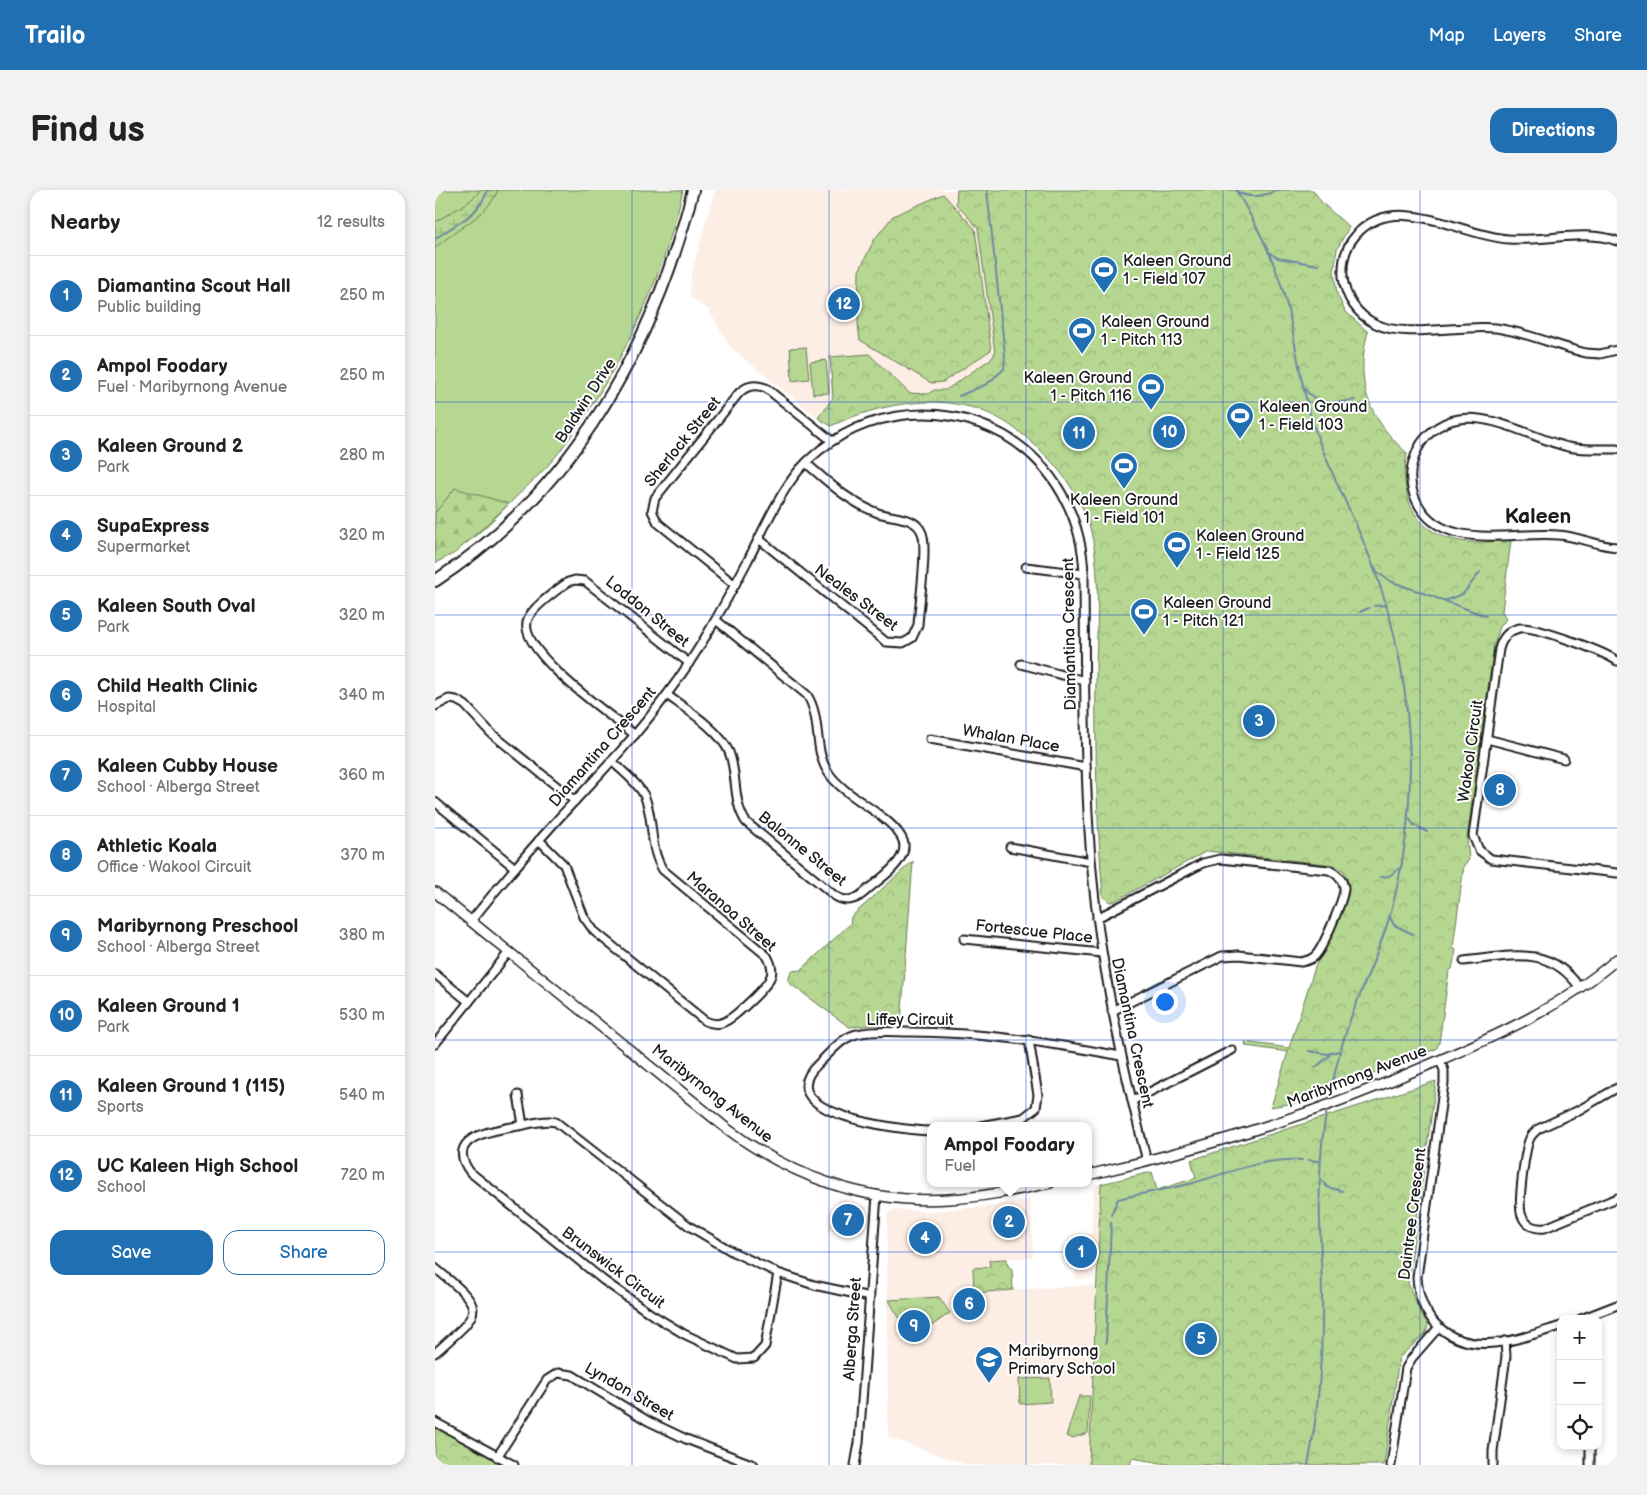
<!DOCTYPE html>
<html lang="en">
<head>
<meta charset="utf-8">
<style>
	:root { --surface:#fff; --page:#f2f2f2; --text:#222; --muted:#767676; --line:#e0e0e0; --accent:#1f6fb2 }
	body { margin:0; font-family:"Balsamiq Sans",sans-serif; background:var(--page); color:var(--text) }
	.controls { position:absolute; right:15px; bottom:15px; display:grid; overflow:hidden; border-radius:10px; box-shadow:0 2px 8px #0003 }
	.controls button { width:45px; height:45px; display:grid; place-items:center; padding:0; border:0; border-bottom:1px solid var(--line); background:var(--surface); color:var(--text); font:25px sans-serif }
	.you { position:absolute; left:729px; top:811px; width:18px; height:18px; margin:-12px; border:4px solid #fff; border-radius:50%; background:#1a73e8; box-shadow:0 0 0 8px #1a73e833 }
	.badge { display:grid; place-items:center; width:32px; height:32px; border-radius:50%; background:var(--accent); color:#fff; font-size:16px; font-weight:700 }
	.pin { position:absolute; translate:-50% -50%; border:2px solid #fff; box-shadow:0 1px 5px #0006 }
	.popup { position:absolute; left:492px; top:932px; width:165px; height:65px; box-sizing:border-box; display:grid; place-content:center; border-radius:10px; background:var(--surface); filter:drop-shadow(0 1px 4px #0005); font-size:16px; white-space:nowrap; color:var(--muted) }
	.popup b { font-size:19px; color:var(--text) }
	.popup::after { content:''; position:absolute; left:50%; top:100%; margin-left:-10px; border:10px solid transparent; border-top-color:var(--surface) }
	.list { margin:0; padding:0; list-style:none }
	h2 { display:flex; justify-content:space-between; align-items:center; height:65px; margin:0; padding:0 20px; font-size:21px }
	h2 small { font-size:16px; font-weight:400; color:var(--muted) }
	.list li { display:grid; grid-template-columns:32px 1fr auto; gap:15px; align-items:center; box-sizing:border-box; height:80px; padding:0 20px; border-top:1px solid var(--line) }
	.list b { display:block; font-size:19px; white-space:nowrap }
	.list p { margin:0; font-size:16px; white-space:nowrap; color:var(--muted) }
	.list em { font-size:16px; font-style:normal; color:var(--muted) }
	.actions { display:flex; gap:10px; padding:15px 20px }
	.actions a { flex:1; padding:11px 0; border:1px solid var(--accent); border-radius:15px; text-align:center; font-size:18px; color:var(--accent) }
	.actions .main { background:var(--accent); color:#fff }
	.icon { flex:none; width:28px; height:28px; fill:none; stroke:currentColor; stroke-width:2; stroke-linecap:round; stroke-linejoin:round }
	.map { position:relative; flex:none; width:1182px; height:1275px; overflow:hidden; border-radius:15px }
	header { display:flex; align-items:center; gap:30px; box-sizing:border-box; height:70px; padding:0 25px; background:var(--accent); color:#fff }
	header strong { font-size:24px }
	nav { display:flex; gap:28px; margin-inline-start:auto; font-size:18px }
	.intro { display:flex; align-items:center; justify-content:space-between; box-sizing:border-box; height:120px; padding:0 30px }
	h1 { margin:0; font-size:35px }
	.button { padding:12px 22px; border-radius:15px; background:var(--accent); color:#fff; font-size:18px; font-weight:700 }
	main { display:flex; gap:30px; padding:0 30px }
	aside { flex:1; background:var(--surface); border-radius:15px; box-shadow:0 2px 8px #0003 }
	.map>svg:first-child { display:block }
	.built { fill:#fdeee5 }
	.grass { fill:#b5d791; stroke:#687a56 }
	.forest { fill:url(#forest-firs); stroke:#687a56 }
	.wetland { fill:url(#wetland-marsh); stroke:#687a56 }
	.park { fill:url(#park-crowns); stroke:#687a56 }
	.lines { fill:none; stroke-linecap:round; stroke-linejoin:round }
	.stream { stroke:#6c89a3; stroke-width:2 }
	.minor-casing { stroke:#1c1c1c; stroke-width:11 }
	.tertiary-casing { stroke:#1c1c1c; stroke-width:12 }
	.secondary-casing { stroke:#1c1c1c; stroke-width:14 }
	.minor { stroke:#fff; stroke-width:7 }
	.tertiary { stroke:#fff; stroke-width:9 }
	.secondary { stroke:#fff; stroke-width:10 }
	.grid { fill:none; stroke:#1d4ed8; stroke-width:1; stroke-opacity:0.55 }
	.labels { text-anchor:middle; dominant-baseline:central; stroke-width:4; stroke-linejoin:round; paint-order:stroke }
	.poi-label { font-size:16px; fill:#1c1c1c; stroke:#fff; text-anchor:start }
	.street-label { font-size:16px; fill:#1c1c1c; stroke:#fff }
	.district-label { font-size:21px; font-weight:bold; fill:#1c1c1c; stroke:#fff }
</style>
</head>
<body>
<header>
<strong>Trailo</strong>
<nav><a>Map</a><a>Layers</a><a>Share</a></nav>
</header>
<div class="intro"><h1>Find us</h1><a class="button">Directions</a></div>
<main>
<aside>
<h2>Nearby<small>12 results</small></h2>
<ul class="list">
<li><span class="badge">1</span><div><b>Diamantina Scout Hall</b><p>Public building</p></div><em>250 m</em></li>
<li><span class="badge">2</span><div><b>Ampol Foodary</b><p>Fuel · Maribyrnong Avenue</p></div><em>250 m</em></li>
<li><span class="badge">3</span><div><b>Kaleen Ground 2</b><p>Park</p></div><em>280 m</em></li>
<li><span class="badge">4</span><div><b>SupaExpress</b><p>Supermarket</p></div><em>320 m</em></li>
<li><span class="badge">5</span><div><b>Kaleen South Oval</b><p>Park</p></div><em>320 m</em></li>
<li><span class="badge">6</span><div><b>Child Health Clinic</b><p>Hospital</p></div><em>340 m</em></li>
<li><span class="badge">7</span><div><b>Kaleen Cubby House</b><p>School · Alberga Street</p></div><em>360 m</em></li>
<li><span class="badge">8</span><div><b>Athletic Koala</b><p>Office · Wakool Circuit</p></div><em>370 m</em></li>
<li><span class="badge">9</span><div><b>Maribyrnong Preschool</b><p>School · Alberga Street</p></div><em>380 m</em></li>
<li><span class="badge">10</span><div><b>Kaleen Ground 1</b><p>Park</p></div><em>530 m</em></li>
<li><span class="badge">11</span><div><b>Kaleen Ground 1 (115)</b><p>Sports</p></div><em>540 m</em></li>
<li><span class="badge">12</span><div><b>UC Kaleen High School</b><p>School</p></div><em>720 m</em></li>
</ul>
<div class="actions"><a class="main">Save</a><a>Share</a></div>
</aside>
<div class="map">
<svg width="1182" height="1275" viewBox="0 0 1182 1275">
	<defs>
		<pattern id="forest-firs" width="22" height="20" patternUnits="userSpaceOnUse" patternTransform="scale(1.25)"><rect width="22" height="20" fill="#b5d791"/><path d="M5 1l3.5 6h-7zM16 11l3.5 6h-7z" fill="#9bb87c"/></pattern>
		<pattern id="wetland-marsh" width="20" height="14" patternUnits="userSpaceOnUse" patternTransform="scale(1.25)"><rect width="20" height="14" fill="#b5d791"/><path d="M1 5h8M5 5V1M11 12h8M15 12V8" fill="none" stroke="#9bb87c"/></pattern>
		<pattern id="park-crowns" width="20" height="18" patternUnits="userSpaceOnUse" patternTransform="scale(1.25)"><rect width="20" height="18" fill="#b5d791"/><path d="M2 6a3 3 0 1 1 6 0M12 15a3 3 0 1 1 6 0" fill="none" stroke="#9bb87c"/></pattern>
	</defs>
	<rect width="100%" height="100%" fill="#fff"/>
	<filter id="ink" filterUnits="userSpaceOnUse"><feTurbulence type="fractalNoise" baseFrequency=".02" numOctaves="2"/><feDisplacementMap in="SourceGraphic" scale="10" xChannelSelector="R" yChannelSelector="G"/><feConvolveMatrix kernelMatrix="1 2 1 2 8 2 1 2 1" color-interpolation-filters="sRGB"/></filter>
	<g filter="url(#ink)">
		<!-- built -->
		<g class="built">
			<path d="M 280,0 L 522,0 L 521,14 L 543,38 L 560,163 L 557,168 L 511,200 L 499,200 L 493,204 L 474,203 L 434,164 L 383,228 L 295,157 L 274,120 L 255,107 L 256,84 Z"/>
			<path d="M 666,994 L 660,1088 L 641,1089 L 638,1046 L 656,1044 L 659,996 Z"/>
			<path d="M 404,1008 L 432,1017 L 429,1043 L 392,1041 Z"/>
			<path d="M 595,1009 L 598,1067 L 555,1070 L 555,1077 L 538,1078 L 539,1102 L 660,1095 L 654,1275 L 532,1275 L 453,1247 L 452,1024 L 457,1020 L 491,1021 L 551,1017 Z"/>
		</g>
		<!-- grass -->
		<g class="grass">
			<path d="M 0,0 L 248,0 C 226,97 182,186 122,265 C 109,281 93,295 79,309 C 55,333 31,358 0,373 Z"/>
			<path d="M 371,157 L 374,189 L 357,191 L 355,158 Z"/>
			<path d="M 391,170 L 394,203 L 378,204 L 375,172 Z"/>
			<path d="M 615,1188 L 616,1212 L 585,1214 L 584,1189 Z"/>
		</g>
		<!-- forest -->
		<path class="forest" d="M 20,298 L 74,314 L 20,363 L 0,373 L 0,323 Z"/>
		<!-- wetland -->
		<path class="wetland" d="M 45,0 L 63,0 C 54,25 19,40 0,58 L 0,33 C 13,22 37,14 45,0 Z"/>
		<!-- park -->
		<g class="park">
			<path d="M 522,0 L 878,0 L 887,13 L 914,37 L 902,59 L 899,82 L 902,104 L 910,121 L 933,142 C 919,192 934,229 972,263 C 963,311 982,348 1034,352 C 1048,353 1062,351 1076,350 L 1067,421 L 1071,429 L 1065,437 L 1059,455 L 1032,649 L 1034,670 L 1029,675 L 1018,757 L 1021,760 L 1017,779 L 1014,781 L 1004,853 L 1001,859 L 871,911 L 836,917 L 853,862 L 811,856 L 810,852 L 854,858 L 880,777 L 913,705 C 914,692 913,681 899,675 L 772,661 L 680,711 L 675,712 L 668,707 C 662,635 660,562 661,489 C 661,440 668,378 653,331 C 643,303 624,277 602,257 C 595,251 587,243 579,238 C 525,198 452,210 396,236 L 383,228 L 398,208 L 395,167 L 434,164 L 474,203 L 493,204 L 499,200 L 511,200 L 557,168 L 560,163 L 543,38 L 521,14 Z"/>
			<path d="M 508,4 L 540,39 L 556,160 L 508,192 L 496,193 L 425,150 L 423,135 L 424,81 L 439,50 L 458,26 Z"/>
			<path d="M 478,671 L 466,833 L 414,837 L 353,792 L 356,781 L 366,780 L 415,734 L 416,727 Z"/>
			<path d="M 1001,891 L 973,1093 L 984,1120 L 993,1134 L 991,1143 L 964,1168 L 949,1275 L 737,1275 L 697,1268 L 695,1275 L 654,1275 L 666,994 L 717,982 L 722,1000 L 761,988 L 756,970 Z"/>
			<path d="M 572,1069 L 573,1076 L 577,1079 L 578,1100 L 539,1103 L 538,1078 L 555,1077 L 554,1070 Z"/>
			<path d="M 504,1107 L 515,1123 C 506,1128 494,1140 485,1141 C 471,1143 459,1120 454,1110 Z"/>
			<path d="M 644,1206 L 655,1206 L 653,1243 L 637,1248 L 631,1246 Z"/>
			<path d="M 0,1236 L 37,1257 L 80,1275 L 0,1275 Z"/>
		</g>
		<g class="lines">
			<!-- stream -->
			<g class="stream">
				<path d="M 801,0 C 817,27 833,56 843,86 C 860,132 862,184 877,231 C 892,278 917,321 935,368 C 979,480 988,608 955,725 C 944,762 927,797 914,833 C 905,859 899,885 893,912"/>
				<path d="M 802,2 C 818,10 829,5 845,0"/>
				<path d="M 0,49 C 23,31 41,29 53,0"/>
				<path d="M 833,62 L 843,68 L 883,75"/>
				<path d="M 869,198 C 882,216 899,213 920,210"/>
				<path d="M 524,206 L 552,194 L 569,179 L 570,165 L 552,0"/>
				<path d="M 939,376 L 943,383 L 955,391 L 1051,426"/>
				<path d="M 1009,411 L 1028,404 L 1045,382"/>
				<path d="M 939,416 L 952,415"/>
				<path d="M 925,422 L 934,418"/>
				<path d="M 973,627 L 979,635 L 992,642"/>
				<path d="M 945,687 L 954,686 L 965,678"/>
				<path d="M 955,727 L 959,735 L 978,744"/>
				<path d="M 874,861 L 892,864 L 904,861"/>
				<path d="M 880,878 L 895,865"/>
				<path d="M 874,970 L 884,971"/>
				<path d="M 885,988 L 892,997 L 907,1001"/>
				<path d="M 676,1025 L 683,1009 C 707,1003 730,1000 754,994 C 791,984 829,967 867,970"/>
				<path d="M 671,1153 L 676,1032"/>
				<path d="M 873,1275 C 884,1219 888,1162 887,1105 C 886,1042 880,981 892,919"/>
			</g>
			<defs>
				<g id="minor">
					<path d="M 1182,51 C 1151,39 1107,52 1073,49 C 1026,46 960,0 921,45 C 911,56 907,71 908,87 C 910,107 922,125 941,134 C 971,149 1026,134 1061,138 C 1091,142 1121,156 1151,163 L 1165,164 L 1182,160"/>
					<path d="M 1182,259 C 1166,259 1149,260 1133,257 C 1100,249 1057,223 1024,229 C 1004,232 986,247 980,266 C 974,281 975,297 981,310 C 1005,363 1077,341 1123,345 C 1143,346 1162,356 1182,357"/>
					<path d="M 324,349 L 451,452 L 468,453 L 477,448 L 483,435 C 484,416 493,357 487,343 C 481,326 458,328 443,323 C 415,313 393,292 371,273"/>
					<path d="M 591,377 L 649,384"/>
					<path d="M 300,395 L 223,333 L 217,321 L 220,308 L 304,203 C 312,195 321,194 331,198 L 397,251"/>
					<path d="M 1182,471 C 1168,461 1100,436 1085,438 C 1074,440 1067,448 1064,459 L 1038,646 L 1044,660 L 1056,669 L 1182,683"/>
					<path d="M 586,474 L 650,491"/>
					<path d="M 232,505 C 251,519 285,540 294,562 C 303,585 297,611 311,632 L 400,706 C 413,714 423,709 433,699 C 444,690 460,679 466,667 C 470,660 470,652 465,645 C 450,622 409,607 393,582 C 378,559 387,528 372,505 L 281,430"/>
					<path d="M 0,516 L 14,509 L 21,510 L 30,515 L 56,543 L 140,611"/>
					<path d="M 200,545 C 177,526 85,463 92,432 C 94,419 122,400 133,392 L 140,390 L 150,391 L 254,473"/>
					<path d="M 495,549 L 651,577"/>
					<path d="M 1052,549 L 1129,569"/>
					<path d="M 0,612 L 80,678"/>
					<path d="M 104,650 L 129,675 L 149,727 L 159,741 L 270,831 C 277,834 283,835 289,832 C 299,828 331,798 335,788 C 339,781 336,773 332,766 L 228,680 C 213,657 220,629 209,605 C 202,592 188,582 177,571"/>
					<path d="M 575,657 L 656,672"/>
					<path d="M 662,728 L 768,673 L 785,669 L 894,680 C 901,683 907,688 909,697 C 910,707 888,758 880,766 C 876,770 871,771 866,772 L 804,765 L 787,766 L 677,821"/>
					<path d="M 36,731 C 64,696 93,662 123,629 C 161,588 200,548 233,503 C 264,462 288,417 312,372 C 328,341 342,307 364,280 C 415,222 501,207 569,245 C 619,274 647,327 649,384 C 650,489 648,596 659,701 C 669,793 689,882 712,971"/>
					<path d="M 529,749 L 667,763"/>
					<path d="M 1029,771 C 1077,766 1114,754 1145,798"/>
					<path d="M 0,784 L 34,812"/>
					<path d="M 0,854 L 74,762"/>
					<path d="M 1005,871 L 1009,880 L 1009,893 L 982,1087 C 983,1105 988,1120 1000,1133 C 1034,1170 1085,1148 1126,1136"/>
					<path d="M 1182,898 L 1144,920 L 1103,939 C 1100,942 1097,944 1095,948 C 1090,959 1082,1016 1087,1026 C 1091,1036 1100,1039 1110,1038 L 1182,1008"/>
					<path d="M 83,905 L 88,935"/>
					<path d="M 697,911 L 797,860"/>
					<path d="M 545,936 L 588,928 L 601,918 L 603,905 L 594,850"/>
					<path d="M 495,941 C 467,940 329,924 384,873 C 395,863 407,847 422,844 C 439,840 458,842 475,842 C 546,842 616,853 686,866"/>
					<path d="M 0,1078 C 53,1121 48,1120 0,1163"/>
					<path d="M 343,1083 L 298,1062 L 254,1036 L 121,932 C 109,929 95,934 83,936 C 60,940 8,946 35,982 L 168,1090 L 216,1124 L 249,1144 L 302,1169 L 319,1168 L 330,1156 L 343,1083 L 379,1095 L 435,1107"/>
					<path d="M 1146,1129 L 1182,1115"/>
					<path d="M 0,1232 L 79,1275"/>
					<path d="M 62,1267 L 112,1190 L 123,1183 L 137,1185 L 213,1231 L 251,1249 L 319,1275"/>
					<path d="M 420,1275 L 424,1253 L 442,1005"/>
					<path d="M 956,1275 L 971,1178 L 977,1168 L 1004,1137"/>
					<path d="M 1058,1275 L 1058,1261 L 1071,1166 L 1070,1151"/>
					<path d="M 1155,1275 L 1155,1256"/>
				</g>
				<g id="tertiary">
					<path d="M 0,702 L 291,938 C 355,986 433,1015 514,1009 C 548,1007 581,1000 615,993"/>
					<path d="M 653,985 C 771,958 887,922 998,873 C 1064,845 1128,816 1182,769"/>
				</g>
				<path id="secondary" d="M 0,391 C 137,303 219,155 258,0"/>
			</defs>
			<!-- minor casing -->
			<use href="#minor" class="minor-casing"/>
			<!-- tertiary casing -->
			<use href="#tertiary" class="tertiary-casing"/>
			<!-- secondary casing -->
			<use href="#secondary" class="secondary-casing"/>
			<!-- minor -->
			<use href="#minor" class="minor"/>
			<!-- tertiary -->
			<use href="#tertiary" class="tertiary"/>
			<!-- secondary -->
			<use href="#secondary" class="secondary"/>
		</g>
	</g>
	<!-- grid -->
	<path class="grid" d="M 197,0 L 197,1275M 394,0 L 394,1275M 591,0 L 591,1275M 788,0 L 788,1275M 985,0 L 985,1275M 0,212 L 1182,212M 0,425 L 1182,425M 0,638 L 1182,638M 0,850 L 1182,850M 0,1062 L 1182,1062"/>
	<!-- icons -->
	<defs>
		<symbol id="stadium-pin" viewBox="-11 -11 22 30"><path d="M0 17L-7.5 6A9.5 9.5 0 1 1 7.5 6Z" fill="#1f6fb2" stroke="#fff"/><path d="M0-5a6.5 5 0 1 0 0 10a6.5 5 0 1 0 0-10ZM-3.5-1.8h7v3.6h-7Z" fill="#fff"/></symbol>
		<symbol id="school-pin" viewBox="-11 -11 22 30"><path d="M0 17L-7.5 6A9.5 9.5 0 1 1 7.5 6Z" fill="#1f6fb2" stroke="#fff"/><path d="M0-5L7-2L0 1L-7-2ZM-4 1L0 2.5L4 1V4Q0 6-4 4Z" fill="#fff"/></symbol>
	</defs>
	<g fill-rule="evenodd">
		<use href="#stadium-pin" x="653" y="64" width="32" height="43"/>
		<use href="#stadium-pin" x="631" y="125" width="32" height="43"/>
		<use href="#stadium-pin" x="700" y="181" width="32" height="43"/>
		<use href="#stadium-pin" x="789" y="210" width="32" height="43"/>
		<use href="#stadium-pin" x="673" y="260" width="32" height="43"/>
		<use href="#stadium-pin" x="726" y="339" width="32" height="43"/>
		<use href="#stadium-pin" x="693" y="406" width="32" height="43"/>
		<use href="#school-pin" x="538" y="1154" width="32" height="43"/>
	</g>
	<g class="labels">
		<!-- poi labels -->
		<g class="poi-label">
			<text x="688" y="71">Kaleen Ground<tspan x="688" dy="18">1 - Field 107</tspan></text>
			<text x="666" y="132">Kaleen Ground<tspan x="666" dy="18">1 - Pitch 113</tspan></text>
			<text x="697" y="188" text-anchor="end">Kaleen Ground<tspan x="697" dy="18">1 - Pitch 116</tspan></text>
			<text x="824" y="217">Kaleen Ground<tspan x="824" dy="18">1 - Field 103</tspan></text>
			<text x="689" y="310" text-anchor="middle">Kaleen Ground<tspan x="689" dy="18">1 - Field 101</tspan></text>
			<text x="761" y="346">Kaleen Ground<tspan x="761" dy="18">1 - Field 125</tspan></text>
			<text x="728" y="413">Kaleen Ground<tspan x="728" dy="18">1 - Pitch 121</tspan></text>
			<text x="573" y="1161">Maribyrnong<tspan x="573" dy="18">Primary School</tspan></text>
		</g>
		<!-- street labels -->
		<g class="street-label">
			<text transform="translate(151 211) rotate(-57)">Baldwin Drive</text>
			<text transform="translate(248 252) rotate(-51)">Sherlock Street</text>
			<text transform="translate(421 408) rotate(37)">Neales Street</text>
			<text transform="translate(212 422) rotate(39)">Loddon Street</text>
			<text transform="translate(635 444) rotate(-91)">Diamantina Crescent</text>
			<text transform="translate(576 549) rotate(10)">Whalan Place</text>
			<text transform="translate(168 557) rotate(-49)">Diamantina Crescent</text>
			<text transform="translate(1036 561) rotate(-82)">Wakool Circuit</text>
			<text transform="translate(367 659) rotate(39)">Balonne Street</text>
			<text transform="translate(296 722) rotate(41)">Maranoa Street</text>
			<text transform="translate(599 742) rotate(6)">Fortescue Place</text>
			<text x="475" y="830">Liffey Circuit</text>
			<text transform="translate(697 843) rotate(78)">Diamantina Crescent</text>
			<text transform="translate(922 887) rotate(-21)">Maribyrnong Avenue</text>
			<text transform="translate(277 904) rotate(38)">Maribyrnong Avenue</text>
			<text transform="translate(978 1024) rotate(-83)">Daintree Crescent</text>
			<text transform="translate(178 1078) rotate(37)">Brunswick Circuit</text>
			<text transform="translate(418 1139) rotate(-86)">Alberga Street</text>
			<text transform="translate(194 1202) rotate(30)">Lyndon Street</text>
		</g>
		<!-- district labels -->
		<g class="district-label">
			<text x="1103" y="326">Kaleen</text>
		</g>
	</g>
</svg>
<div class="controls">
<button>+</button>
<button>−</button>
<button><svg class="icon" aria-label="locate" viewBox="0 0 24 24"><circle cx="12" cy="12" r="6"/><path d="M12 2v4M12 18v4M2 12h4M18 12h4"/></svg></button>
</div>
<div class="you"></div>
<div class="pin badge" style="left:646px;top:1062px">1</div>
<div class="pin badge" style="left:574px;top:1032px">2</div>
<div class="popup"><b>Ampol Foodary</b>Fuel</div>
<div class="pin badge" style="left:824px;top:531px">3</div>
<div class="pin badge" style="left:490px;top:1048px">4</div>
<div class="pin badge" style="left:766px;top:1149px">5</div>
<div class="pin badge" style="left:534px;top:1114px">6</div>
<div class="pin badge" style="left:413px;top:1030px">7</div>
<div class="pin badge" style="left:1065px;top:600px">8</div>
<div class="pin badge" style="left:479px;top:1136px">9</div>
<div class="pin badge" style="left:734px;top:242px">10</div>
<div class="pin badge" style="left:644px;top:243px">11</div>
<div class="pin badge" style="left:409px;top:114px">12</div>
</div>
</main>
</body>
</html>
